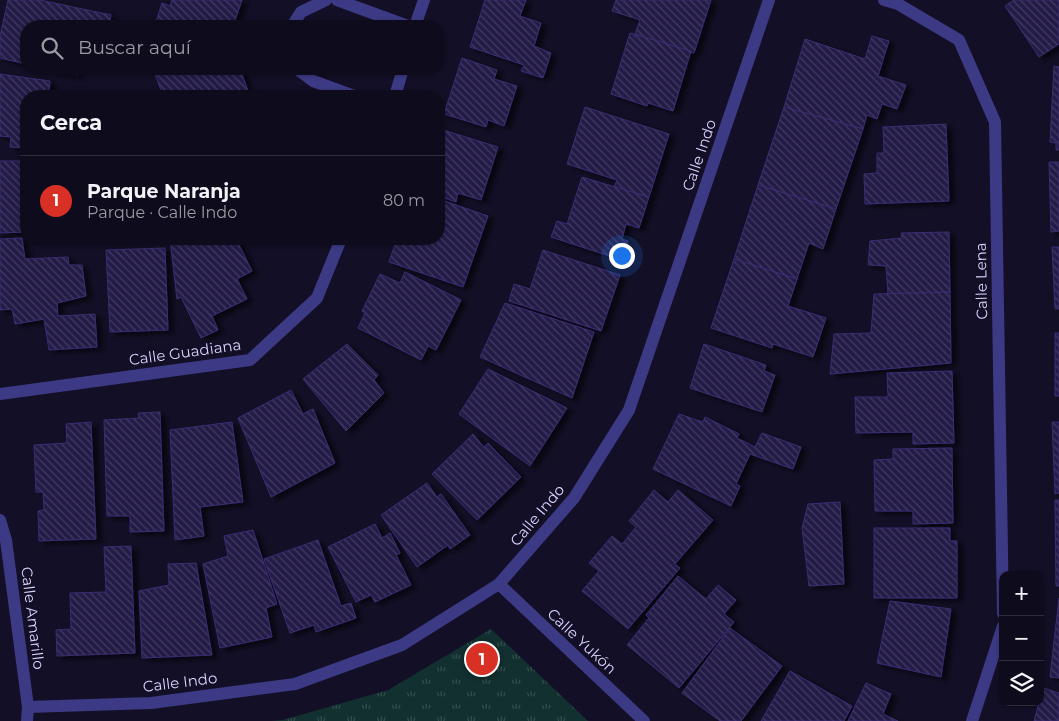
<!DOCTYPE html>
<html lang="es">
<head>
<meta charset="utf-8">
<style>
	:root { --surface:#0e0b1c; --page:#1c1929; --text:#f1f3f6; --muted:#9b9ba3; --line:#2e2b3b; --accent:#d93025 }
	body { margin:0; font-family:Montserrat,sans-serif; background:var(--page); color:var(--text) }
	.controls { position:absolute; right:15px; bottom:15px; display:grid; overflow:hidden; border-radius:10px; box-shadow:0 1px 4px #0004 }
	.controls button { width:45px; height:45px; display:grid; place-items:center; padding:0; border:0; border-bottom:1px solid var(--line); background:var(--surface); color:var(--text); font:25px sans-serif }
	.you { position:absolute; left:621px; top:255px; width:18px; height:18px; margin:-12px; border:4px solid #fff; border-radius:50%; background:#1a73e8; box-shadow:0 0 0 8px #1a73e833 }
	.badge { display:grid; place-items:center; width:32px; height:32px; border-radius:50%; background:var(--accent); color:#fff; font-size:16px; font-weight:700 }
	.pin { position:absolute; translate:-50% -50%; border:2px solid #fff; box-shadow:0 1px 5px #0006 }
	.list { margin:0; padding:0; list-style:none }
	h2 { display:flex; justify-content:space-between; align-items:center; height:65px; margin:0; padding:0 20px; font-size:21px }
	h2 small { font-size:16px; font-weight:400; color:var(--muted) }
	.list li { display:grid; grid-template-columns:32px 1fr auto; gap:15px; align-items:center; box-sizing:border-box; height:90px; padding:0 20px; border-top:1px solid var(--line) }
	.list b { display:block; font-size:19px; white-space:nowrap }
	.list p { margin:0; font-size:16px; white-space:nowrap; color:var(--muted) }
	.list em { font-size:16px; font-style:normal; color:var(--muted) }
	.icon { flex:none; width:28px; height:28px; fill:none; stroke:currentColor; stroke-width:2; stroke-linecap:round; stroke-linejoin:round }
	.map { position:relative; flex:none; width:1059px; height:721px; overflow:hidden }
	.search { position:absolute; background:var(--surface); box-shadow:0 1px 4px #0004; left:20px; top:20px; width:425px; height:55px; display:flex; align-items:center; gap:12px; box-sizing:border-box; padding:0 18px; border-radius:20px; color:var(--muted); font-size:19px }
	.panel { position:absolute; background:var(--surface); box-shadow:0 1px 4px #0004; left:20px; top:90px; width:425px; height:155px; border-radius:20px }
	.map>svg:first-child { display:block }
	.park { fill:url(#park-tufts) }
	.building { fill:url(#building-back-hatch); stroke:#3b2d73; filter:url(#shadow) }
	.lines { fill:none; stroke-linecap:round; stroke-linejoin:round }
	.minor { stroke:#3d3a85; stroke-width:12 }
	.labels { text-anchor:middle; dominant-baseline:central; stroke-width:4.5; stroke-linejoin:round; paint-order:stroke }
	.street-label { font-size:15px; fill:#d9d4ff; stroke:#130f26 }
</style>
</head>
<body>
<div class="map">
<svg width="1059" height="721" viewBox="0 0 1059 721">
	<defs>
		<pattern id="park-tufts" width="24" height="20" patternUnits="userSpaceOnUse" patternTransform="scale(1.25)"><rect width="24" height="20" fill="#12302f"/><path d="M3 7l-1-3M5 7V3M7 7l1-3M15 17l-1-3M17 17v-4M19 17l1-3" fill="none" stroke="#344d4e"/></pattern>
		<pattern id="building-back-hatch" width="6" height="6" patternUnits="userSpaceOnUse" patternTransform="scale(1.25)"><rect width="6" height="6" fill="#241b47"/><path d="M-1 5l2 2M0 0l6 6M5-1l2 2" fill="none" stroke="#433b63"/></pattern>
		<filter id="shadow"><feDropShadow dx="5.5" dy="3" stdDeviation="2.5" flood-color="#0009"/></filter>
	</defs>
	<rect width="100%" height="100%" fill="#130f26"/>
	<!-- park -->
	<path class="park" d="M 491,629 L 588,721 L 271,721 L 283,720 L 388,690 Z"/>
	<!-- building -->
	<g class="building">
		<path d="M 8,0 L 40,0 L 111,15 L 109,26 L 26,26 L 26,64 L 0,58 L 0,36 Z"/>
		<path d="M 172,0 L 242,0 L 233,26 L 204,26 L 195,23 L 193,26 L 155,25 L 162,3 L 170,6 Z"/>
		<path d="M 485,0 L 526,0 L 520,16 L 541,23 L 534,46 L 551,53 L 543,78 L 521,71 L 524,65 L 470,47 Z"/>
		<path d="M 616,0 L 711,0 L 694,53 L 635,34 L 640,20 L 612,11 Z"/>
		<path d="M 1014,0 L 1059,0 L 1059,44 L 1039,57 L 1005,6 Z"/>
		<path d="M 630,33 L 691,51 L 673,111 L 648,103 L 647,106 L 611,94 Z"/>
		<path d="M 872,36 L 889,41 L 878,76 L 906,85 L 897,109 L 882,104 L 877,119 L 867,115 L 863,129 L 784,107 L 805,39 L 865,59 Z"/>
		<path d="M 462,58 L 497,70 L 494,79 L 517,86 L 504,126 L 488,120 L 486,127 L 444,114 Z"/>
		<path d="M 1054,66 L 1059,67 L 1059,150 L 1056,150 L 1056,143 L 1050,142 Z"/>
		<path d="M 49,69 L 79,69 L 78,75 Z"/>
		<path d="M 159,69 L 240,69 L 250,96 L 163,96 L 154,71 Z"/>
		<path d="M 0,74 L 50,81 L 49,93 L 54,94 L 54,96 L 26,96 L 26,148 L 10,147 L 11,137 L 0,136 Z"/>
		<path d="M 585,107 L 669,134 L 649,197 L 614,187 L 617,180 L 567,164 Z"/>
		<path d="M 784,107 L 863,129 L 836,209 L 758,185 Z"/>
		<path d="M 946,124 L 949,201 L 865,204 L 864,174 L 877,173 L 877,153 L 884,153 L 883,127 Z"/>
		<path d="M 440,129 L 498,147 L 481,200 L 458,193 L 456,202 L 439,196 Z"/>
		<path d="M 0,161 L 26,161 L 26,232 L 0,233 Z"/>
		<path d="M 1049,162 L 1059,162 L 1059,231 L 1051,232 Z"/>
		<path d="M 582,177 L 649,197 L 639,228 L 626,224 L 622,239 L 628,241 L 622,260 L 551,237 L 557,221 L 567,224 Z"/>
		<path d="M 758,185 L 836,209 L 823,249 L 809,243 L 797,279 L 734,259 Z"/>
		<path d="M 439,199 L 488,216 L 463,287 L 389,262 L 397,239 L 439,239 Z"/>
		<path d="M 949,232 L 950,292 L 888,294 L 886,266 L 868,265 L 870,241 L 902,238 L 901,233 Z"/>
		<path d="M 22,238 L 25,259 L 68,257 L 69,265 L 82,265 L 86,296 L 57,303 L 58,316 L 95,314 L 97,347 L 49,350 L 44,319 L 15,324 L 12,309 L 0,310 L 0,239 Z"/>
		<path d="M 170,239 L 216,239 L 217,241 L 221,239 L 236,239 L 252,271 L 237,279 L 247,299 L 212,316 L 218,330 L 201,338 L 181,297 L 177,299 Z"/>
		<path d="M 1052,247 L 1059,247 L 1059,309 L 1055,309 Z"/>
		<path d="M 165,248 L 168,330 L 110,332 L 106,250 Z"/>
		<path d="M 543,250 L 620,275 L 601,331 L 509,301 L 514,284 L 530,289 Z"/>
		<path d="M 734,259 L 797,279 L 788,306 L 826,318 L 813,357 L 773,344 L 772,348 L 711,328 Z"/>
		<path d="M 405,272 L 461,300 L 436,350 L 428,346 L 421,360 L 358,328 L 365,313 L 362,311 L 380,274 L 400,283 Z"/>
		<path d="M 950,292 L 951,363 L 830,374 L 834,334 L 871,333 L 874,294 Z"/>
		<path d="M 505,303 L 594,332 L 572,398 L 480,357 Z"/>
		<rect x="1055" y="333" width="4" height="63"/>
		<path d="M 347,344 L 378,375 L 374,380 L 384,393 L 346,431 L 303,379 Z"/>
		<path d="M 704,344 L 766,365 L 764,371 L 775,375 L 762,412 L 690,388 Z"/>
		<path d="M 488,369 L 567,408 L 530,466 L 459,414 Z"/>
		<path d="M 952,371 L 954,443 L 913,444 L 913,432 L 856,433 L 855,397 L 888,397 L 887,373 Z"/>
		<path d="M 291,390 L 303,414 L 313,409 L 335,463 L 271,497 L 238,418 Z"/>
		<path d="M 160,412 L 164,531 L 130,532 L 130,516 L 107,516 L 104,420 L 139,418 L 138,413 Z"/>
		<path d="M 679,414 L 703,422 L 705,417 L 739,434 L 737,438 L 755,447 L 762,433 L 801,447 L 793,469 L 750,454 L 736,484 L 740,486 L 731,506 L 653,469 Z"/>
		<path d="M 91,422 L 96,539 L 39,541 L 38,511 L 44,510 L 43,492 L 36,492 L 34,445 L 67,443 L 66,424 Z"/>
		<path d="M 232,422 L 243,502 L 200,507 L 204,536 L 175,540 L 170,430 Z"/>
		<path d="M 1052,422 L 1059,422 L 1059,493 L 1055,494 Z"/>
		<path d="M 473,434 L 484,447 L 488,443 L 521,477 L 477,520 L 432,474 Z"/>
		<path d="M 952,448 L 953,523 L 913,524 L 913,511 L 875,511 L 874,460 L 893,459 L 893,449 Z"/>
		<path d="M 427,483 L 437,497 L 441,494 L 470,535 L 450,549 L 448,545 L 417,567 L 381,515 Z"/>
		<path d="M 654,490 L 668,502 L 678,490 L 713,520 L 675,564 L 680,568 L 628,629 L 582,591 L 599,571 L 589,563 L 612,536 L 622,544 L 636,527 L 629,521 Z"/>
		<path d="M 1055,500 L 1059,500 L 1059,586 L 1056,586 Z"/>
		<path d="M 840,502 L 844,584 L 809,586 L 802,528 L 808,504 Z"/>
		<path d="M 375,524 L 382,538 L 390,533 L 400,553 L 396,555 L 411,585 L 375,602 L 371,595 L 356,602 L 328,547 Z"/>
		<path d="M 874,528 L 950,528 L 950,541 L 957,541 L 957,598 L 874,598 Z"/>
		<path d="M 253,530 L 277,604 L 266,608 L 272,637 L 220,648 L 203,564 L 228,556 L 224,536 Z"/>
		<path d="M 318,540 L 341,606 L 351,603 L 356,618 L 316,632 L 314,625 L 290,633 L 264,559 Z"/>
		<path d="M 131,546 L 135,653 L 57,656 L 56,630 L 71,629 L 70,593 L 106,592 L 104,547 Z"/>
		<path d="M 196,563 L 212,655 L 142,658 L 139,591 L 169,585 L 168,564 Z"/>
		<path d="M 678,576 L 706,599 L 718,585 L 736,600 L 724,614 L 734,622 L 679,688 L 627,645 L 649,618 L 646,615 Z"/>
		<path d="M 1059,598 L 1059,678 L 1050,677 Z"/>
		<path d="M 890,601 L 951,609 L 941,677 L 877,663 Z"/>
		<path d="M 730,628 L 782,666 L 741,721 L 720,721 L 682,693 Z"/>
		<path d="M 790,671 L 852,706 L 844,721 L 761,721 Z"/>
		<path d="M 866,683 L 891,694 L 883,714 L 898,721 L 848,721 Z"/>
		<path d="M 1043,688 L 1059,693 L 1059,721 L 1034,721 Z"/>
	</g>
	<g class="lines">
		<!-- minor -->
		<g class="minor">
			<path d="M 337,0 L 408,26"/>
			<path d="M 884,0 L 898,4 L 959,40 L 995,122 L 1003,614"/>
			<path d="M 292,26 L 301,12 L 326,0"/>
			<path d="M 415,26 L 424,0"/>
			<path d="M 297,69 L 313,81 L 354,96"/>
			<path d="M 395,96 L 403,69"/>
			<path d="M 0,394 L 250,360 L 317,298 L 341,239"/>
			<path d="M 0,520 L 6,540 L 28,707 L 27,721"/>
			<path d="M 499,584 L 644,721"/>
			<path d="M 28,707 L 151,703 L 295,684 L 402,645 L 499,584 L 574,498 L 629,410 L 769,0"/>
			<path d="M 972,721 L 1003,626"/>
		</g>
	</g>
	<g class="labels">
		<!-- street labels -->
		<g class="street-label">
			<text transform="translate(699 155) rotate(-71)">Calle Indo</text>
			<text transform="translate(981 281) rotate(-91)">Calle Lena</text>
			<text transform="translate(185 352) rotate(-8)">Calle Guadiana</text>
			<text transform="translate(537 515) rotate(-50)">Calle Indo</text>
			<text transform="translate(33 618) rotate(83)">Calle Amarillo</text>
			<text transform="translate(582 641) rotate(43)">Calle Yukón</text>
			<text transform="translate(180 682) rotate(-7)">Calle Indo</text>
		</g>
	</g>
</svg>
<div class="controls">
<button>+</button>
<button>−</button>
<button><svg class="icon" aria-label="layers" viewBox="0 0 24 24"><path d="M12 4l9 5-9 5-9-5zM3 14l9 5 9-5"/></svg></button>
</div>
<div class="you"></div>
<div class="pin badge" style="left:482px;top:659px">1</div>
<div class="search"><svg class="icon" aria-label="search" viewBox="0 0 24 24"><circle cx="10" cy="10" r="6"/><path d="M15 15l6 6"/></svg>Buscar aquí</div>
<section class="panel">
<h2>Cerca<small></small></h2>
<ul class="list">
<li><span class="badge">1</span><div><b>Parque Naranja</b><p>Parque · Calle Indo</p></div><em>80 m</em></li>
</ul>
</section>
</div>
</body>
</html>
